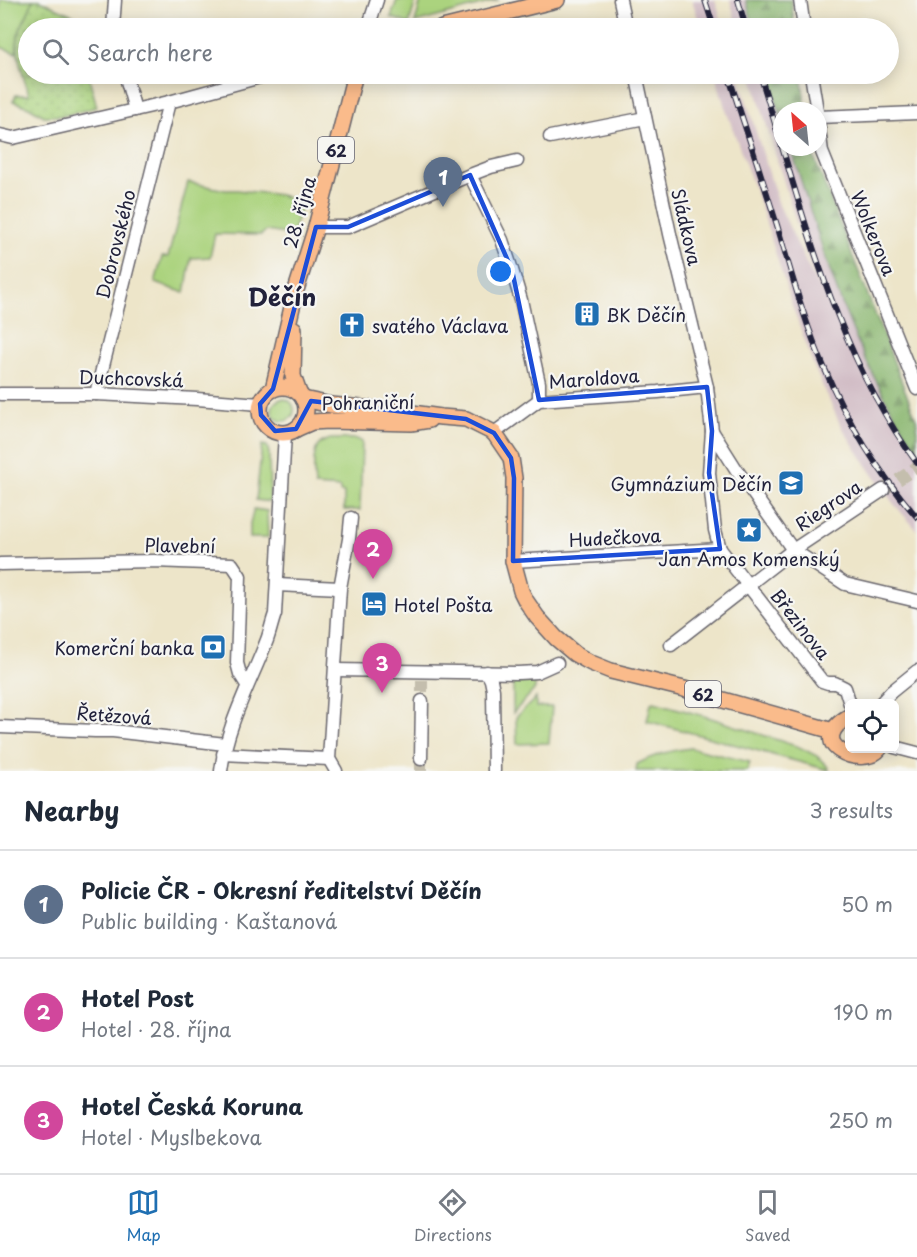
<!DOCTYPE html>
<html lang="en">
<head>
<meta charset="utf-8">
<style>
	:root { --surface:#fff; --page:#f6f6f7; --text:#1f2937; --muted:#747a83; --line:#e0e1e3; --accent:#1f6fb2 }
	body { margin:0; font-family:"Playpen Sans",sans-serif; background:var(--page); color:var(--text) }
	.controls { position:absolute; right:18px; bottom:18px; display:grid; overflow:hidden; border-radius:9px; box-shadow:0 3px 15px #0003 }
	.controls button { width:54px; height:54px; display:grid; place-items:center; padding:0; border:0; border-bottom:2px solid var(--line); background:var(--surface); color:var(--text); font:30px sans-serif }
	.compass { position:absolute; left:773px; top:102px; width:54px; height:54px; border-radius:50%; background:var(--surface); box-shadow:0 3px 15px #0003; rotate:333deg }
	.you { position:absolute; left:501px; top:272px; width:21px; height:21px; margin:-15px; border:4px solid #fff; border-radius:50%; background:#1a73e8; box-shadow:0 0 0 9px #1a73e833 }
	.badge { display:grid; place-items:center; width:39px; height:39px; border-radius:50%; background:var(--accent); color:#fff; font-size:20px; font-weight:700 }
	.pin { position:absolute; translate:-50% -50px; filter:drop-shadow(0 2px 3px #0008) }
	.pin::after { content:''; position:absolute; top:32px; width:21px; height:18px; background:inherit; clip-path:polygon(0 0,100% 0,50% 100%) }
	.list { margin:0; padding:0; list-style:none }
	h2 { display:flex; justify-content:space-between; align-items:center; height:78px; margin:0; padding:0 24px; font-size:26px }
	h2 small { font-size:20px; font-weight:400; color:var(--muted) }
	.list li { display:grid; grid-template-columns:39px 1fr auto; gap:18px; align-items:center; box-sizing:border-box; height:108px; padding:0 24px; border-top:2px solid var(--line) }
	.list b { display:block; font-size:22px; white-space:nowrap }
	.list p { margin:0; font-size:20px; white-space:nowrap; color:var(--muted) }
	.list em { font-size:20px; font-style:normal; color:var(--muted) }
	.icon { flex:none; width:33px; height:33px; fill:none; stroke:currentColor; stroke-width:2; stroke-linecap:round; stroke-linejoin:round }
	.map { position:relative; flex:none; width:917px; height:771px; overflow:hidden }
	.search { position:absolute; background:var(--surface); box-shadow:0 3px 15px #0003; left:18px; right:18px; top:18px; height:66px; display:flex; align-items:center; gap:15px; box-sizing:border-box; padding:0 21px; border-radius:33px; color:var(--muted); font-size:22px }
	.sheet { height:402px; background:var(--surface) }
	nav { display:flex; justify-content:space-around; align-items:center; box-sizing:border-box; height:84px; border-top:2px solid var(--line); background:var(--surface); font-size:16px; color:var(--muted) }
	nav a { display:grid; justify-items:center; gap:3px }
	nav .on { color:var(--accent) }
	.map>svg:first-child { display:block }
	.railway { fill:#d2bdc6 }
	.green { fill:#abd37e; stroke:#667a5c; stroke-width:1.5 }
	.forest { fill:url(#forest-firs); stroke:#556c54; stroke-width:1.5 }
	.park { fill:url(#park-dots); stroke:#667a5c; stroke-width:1.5 }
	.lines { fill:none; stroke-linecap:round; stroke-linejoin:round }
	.minor-tunnel { stroke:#c4bead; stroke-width:12; stroke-dasharray:12 6; stroke-linecap:butt }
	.minor-casing { stroke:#69666d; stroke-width:15 }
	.major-casing { stroke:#69666d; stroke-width:18 }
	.minor { stroke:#fff; stroke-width:12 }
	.major { stroke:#fabb8b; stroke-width:15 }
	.rail-casing { stroke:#22223b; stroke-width:6 }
	.rail { stroke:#f6f6f2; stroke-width:4; stroke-dasharray:11; stroke-linecap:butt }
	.marked { fill:none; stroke:#1d4ed8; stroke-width:4.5; stroke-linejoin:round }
	.labels { text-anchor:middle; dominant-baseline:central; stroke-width:4.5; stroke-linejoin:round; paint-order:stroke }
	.shield { fill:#f6f6f2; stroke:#626272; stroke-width:1.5 }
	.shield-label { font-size:16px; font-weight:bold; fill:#22223b }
	.street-label { font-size:18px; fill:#22223b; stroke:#f6f6f2 }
	.poi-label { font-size:18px; fill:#22223b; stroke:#f6f6f2; text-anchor:start }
	.district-label { font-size:24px; font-weight:bold; fill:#22223b; stroke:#f6f6f2 }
</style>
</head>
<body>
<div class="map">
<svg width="917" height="771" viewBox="0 0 917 771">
	<defs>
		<pattern id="forest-firs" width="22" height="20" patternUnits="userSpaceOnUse" patternTransform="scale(1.5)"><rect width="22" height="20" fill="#88b56d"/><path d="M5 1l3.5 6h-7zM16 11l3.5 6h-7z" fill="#6f935b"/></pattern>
		<pattern id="park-dots" width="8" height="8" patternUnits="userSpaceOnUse" patternTransform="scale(1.5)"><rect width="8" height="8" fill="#abd37e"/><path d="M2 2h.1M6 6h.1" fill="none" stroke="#93b56e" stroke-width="1.8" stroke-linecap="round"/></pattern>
	</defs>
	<rect width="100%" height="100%" fill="#f6f6f2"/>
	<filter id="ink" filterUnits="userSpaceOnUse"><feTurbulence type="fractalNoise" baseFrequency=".0167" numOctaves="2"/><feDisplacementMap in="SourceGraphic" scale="12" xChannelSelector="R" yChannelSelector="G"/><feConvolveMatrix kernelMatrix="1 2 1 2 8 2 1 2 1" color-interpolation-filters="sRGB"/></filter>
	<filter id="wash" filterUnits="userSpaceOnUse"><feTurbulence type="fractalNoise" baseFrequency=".008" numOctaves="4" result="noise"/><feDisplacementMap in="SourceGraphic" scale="24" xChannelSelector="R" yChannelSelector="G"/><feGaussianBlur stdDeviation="1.35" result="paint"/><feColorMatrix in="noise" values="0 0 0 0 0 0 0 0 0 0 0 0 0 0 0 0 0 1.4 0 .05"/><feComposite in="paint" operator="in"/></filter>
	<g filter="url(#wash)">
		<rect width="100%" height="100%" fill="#ede5c9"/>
		<!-- railway -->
		<g class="railway">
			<path d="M 692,0 L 715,0 L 724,28 L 701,28 Z"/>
			<path d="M 730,0 L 746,0 L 754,28 L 738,28 Z"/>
			<path d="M 715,74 L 738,74 L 779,205 L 819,290 L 805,251 L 751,74 L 768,74 L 782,119 L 782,147 L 791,147 L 820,245 L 838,294 L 871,372 L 888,405 L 917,450 L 917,530 L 893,503 L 859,454 L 840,424 L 815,369 L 791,302 L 762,210 L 726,110 Z"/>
		</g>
		<!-- green -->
		<g class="green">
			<path d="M 0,0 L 33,0 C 30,13 23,21 19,33 C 17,39 18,46 16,53 L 0,47 Z"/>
			<path d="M 397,0 L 416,0 L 409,24 L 391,17 Z"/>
			<path d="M 421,0 L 499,0 L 415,23 Z"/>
			<path d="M 188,182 L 225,190 L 237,190 L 280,195 L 302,202 L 292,235 L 266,231 L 261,235 L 215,234 L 210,257 L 191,258 L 185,293 L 155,283 L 162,257 L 168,257 Z"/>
			<circle cx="283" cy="410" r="11"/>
			<path d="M 331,439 L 357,439 L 362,442 L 360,510 L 344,510 L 344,493 L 340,492 L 340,488 L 315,486 C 314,476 312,454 318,446 C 321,442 326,440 331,439 Z"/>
			<path d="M 262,445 L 267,446 L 269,453 L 270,502 L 256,500 Z"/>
			<path d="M 254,509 L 267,511 L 268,538 L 250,538 L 250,523 Z"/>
			<path d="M 535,681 L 535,689 L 513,713 L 513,682 Z"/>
			<path d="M 536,698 L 536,707 L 552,707 L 549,743 L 517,744 L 516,717 Z"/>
			<path d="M 654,702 L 711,718 L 799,747 L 817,756 L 827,766 L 829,770 L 647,721 L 651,703 Z"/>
			<path d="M 691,748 L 750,762 L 747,771 L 636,771 L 637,764 C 655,754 671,750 691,748 Z"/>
		</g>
		<!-- forest -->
		<g class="forest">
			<path d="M 746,0 L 791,0 L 795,28 L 754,28 Z"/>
			<path d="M 768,74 L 801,74 L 806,111 L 782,111 L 782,119 Z"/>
			<path d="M 791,147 L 811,147 L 812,152 L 917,421 L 917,450 C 854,359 822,252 791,147 Z"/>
		</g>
		<!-- park -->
		<path class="park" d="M 33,0 L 40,0 L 73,15 L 76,28 L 28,28 L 28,74 L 88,74 L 97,107 L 63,116 L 44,116 L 29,107 L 13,101 L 16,95 L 29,95 C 24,76 12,50 20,30 C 24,20 30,11 33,0 Z"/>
	</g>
	<g filter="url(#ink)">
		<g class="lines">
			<!-- minor-tunnel -->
			<g class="minor-tunnel">
				<path d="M 883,490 L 917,467"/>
				<path d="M 422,680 L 422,701"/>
				<path d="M 421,771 L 421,759"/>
			</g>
			<defs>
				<g id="minor">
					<path d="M 620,0 L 626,28"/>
					<path d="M 800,0 L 804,28"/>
					<path d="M 113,28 L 115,0"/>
					<path d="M 368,28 L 377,0"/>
					<path d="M 125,74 L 135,110"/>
					<path d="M 636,74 L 670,234 L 707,387 L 712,431 L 709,473 L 715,530 L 720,549 L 822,681 L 828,683 L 835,683 L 845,688 L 850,704"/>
					<path d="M 811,74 L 817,111"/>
					<path d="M 818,117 L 917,113"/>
					<path d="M 818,121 L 822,152 L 917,389"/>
					<path d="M 0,135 L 13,138 L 169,102 L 271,74"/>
					<path d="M 550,137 L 645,118"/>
					<path d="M 470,175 L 502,240 L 512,270 L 521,300 L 539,383 L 539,400"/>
					<path d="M 316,227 L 348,227 L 470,175 L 491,167 L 517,161"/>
					<path d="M 0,394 L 96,394 L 197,399 L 260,404"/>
					<path d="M 96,394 L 169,102"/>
					<path d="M 712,431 L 736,469 L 793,550 L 845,584 L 917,601"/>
					<path d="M 494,433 L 539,400 L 658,392 L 707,387"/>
					<path d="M 513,561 L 720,549"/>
					<path d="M 0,564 L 154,561 L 232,564 L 240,576 L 237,663 L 240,674 L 247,685"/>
					<path d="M 277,585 L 340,588"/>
					<path d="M 671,645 L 793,550 L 883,490"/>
					<path d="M 336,670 L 518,673 L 537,672 L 557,663"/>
					<path d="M 487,672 L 491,680 L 493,690 L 494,771"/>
					<path d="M 880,704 L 891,692 L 917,671"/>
					<path d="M 0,727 L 95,731 L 113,731 L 225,744"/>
					<path d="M 894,747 L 917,753"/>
					<path d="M 223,754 L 329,759"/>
					<path d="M 421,759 L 422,701"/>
					<path d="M 221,771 C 227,724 250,684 267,640 C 270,632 272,622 275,614 L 285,433"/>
					<path d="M 336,771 L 329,759 L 340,588 L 349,539 L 351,518"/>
				</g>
				<g id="major">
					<path d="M 442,28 L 557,0"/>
					<path d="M 294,329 L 293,376 L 299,393"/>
					<circle cx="283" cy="410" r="23"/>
					<path d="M 273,389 L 296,290 L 316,227 L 355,74"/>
					<path d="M 303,399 L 331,405 L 405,412 L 441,417 L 466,419 L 494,433 L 511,458 L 514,478 L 513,561 L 521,591 L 526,601 L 537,617 L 556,638 L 575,654 L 591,663 L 611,671 L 684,689 L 833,731"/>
					<path d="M 296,429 L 312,422 L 329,421 L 411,423 L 429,420"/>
					<path d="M 850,716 C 801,743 863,771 880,748"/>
				</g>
			</defs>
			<!-- minor casing -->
			<use href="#minor" class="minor-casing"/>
			<!-- major casing -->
			<use href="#major" class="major-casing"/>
			<!-- minor -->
			<use href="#minor" class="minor"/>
			<!-- major -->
			<use href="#major" class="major"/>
			<defs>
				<g id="rail">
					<path d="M 705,0 L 714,28"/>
					<path d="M 738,0 L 746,28"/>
					<path d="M 728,74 C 744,124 761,174 777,225 C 791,272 804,321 824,367 C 847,422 878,472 917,517"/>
					<path d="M 760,74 L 782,147"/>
					<path d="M 782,147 C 815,257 848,370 917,463"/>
				</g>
			</defs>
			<!-- rail casing -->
			<use href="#rail" class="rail-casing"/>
			<!-- rail -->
			<use href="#rail" class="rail"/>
		</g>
	</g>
	<!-- marked area -->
	<path class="marked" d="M 470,175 L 512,270 L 539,400 L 707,387 L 712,431 L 709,473 L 720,549 L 513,561 L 514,478 L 511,458 L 494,433 L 466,419 L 311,401 L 296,429 L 275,431 L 261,415 L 260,404 L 273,389 L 316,227 L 348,227 Z"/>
	<!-- icons -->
	<defs>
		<symbol id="building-square" viewBox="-11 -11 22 22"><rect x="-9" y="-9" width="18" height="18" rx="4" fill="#1f6fb2" stroke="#f6f6f2"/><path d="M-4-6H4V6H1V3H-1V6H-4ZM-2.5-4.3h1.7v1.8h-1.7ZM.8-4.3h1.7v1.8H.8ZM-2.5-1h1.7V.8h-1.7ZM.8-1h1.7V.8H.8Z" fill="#fff"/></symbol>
		<symbol id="church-square" viewBox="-11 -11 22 22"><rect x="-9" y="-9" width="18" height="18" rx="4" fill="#1f6fb2" stroke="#f6f6f2"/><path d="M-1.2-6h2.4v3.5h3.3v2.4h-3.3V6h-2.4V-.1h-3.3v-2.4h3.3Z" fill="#fff"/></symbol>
		<symbol id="university-square" viewBox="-11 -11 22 22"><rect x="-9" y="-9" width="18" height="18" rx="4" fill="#1f6fb2" stroke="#f6f6f2"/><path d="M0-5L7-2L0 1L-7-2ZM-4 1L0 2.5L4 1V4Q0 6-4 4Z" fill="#fff"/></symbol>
		<symbol id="sight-square" viewBox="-11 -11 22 22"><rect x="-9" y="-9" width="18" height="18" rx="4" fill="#1f6fb2" stroke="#f6f6f2"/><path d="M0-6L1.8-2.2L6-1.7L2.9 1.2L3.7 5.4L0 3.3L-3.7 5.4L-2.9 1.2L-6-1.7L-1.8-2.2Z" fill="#fff"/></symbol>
		<symbol id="hotel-square" viewBox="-11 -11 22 22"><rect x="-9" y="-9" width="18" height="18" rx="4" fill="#1f6fb2" stroke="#f6f6f2"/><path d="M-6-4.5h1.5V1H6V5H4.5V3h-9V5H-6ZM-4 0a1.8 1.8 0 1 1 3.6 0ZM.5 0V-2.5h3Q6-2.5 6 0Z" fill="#fff"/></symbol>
		<symbol id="bank-square" viewBox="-11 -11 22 22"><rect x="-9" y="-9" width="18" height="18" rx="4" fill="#1f6fb2" stroke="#f6f6f2"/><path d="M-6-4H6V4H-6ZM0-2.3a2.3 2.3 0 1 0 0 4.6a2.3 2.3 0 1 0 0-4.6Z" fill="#fff"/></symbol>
	</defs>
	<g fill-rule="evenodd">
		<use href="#building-square" x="572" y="299" width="30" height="30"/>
		<use href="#church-square" x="337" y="310" width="30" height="30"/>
		<use href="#university-square" x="776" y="468" width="30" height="30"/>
		<use href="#sight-square" x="734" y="515" width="30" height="30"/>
		<use href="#hotel-square" x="359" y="589" width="30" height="30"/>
		<use href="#bank-square" x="198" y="632" width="30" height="30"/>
	</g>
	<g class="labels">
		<!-- shield labels -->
		<g class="shield">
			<rect x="318" y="137" width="36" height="26" rx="4.5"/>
			<rect x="685" y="681" width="36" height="26" rx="4.5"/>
		</g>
		<g class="shield-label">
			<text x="336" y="150">62</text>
			<text x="703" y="694">62</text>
		</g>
		<!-- street labels -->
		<g class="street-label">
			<text transform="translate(299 212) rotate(-74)">28. října</text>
			<text transform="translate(687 227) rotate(77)">Sládkova</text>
			<text transform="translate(874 233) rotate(68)">Wolkerova</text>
			<text transform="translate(115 244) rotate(-76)">Dobrovského</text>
			<text transform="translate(131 378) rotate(2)">Duchcovská</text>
			<text transform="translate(594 378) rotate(-4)">Maroldova</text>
			<text transform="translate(368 402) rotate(-1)">Pohraniční</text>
			<text transform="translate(828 505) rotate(-34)">Riegrova</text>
			<text transform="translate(615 537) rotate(-3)">Hudečkova</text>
			<text transform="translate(180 545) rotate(1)">Plavební</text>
			<text transform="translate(801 624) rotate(52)">Březinova</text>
			<text transform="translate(114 715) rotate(4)">Řetězová</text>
		</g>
		<!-- poi labels -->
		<g class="poi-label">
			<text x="606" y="314">BK Děčín</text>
			<text x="372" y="325">svatého Václava</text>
			<text x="772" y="483" text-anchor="end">Gymnázium Děčín</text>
			<text x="749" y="558" text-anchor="middle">Jan Amos Komenský</text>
			<text x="394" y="604">Hotel Pošta</text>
			<text x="194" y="647" text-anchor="end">Komerční banka</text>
		</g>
		<!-- district labels -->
		<g class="district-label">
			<text x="282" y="296">Děčín</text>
		</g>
	</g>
</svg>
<div class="controls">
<button><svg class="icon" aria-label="locate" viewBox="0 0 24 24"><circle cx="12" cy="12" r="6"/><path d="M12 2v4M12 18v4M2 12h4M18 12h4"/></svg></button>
</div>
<svg class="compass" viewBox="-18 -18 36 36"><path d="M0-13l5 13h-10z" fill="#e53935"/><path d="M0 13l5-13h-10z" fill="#747a83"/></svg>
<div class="you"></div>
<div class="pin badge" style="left:443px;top:207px;background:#5c6f8a">1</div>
<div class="pin badge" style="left:373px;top:579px;background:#d1479c">2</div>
<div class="pin badge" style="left:382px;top:693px;background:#d1479c">3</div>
<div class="search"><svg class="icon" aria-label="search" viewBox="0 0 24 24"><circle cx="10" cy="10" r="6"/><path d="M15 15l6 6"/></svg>Search here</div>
</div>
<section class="sheet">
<h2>Nearby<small>3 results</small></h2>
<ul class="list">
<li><span class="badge" style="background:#5c6f8a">1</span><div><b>Policie ČR - Okresní ředitelství Děčín</b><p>Public building · Kaštanová</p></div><em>50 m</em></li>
<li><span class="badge" style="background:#d1479c">2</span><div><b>Hotel Post</b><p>Hotel · 28. října</p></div><em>190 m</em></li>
<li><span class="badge" style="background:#d1479c">3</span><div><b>Hotel Česká Koruna</b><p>Hotel · Myslbekova</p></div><em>250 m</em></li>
</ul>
</section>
<nav>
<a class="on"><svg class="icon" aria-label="map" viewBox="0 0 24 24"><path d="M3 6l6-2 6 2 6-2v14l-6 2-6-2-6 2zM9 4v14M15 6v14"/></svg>Map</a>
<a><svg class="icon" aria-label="directions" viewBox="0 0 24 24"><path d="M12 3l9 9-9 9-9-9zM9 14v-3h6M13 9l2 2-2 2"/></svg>Directions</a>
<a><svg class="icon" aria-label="saved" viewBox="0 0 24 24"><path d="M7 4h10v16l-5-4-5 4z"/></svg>Saved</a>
</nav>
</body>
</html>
